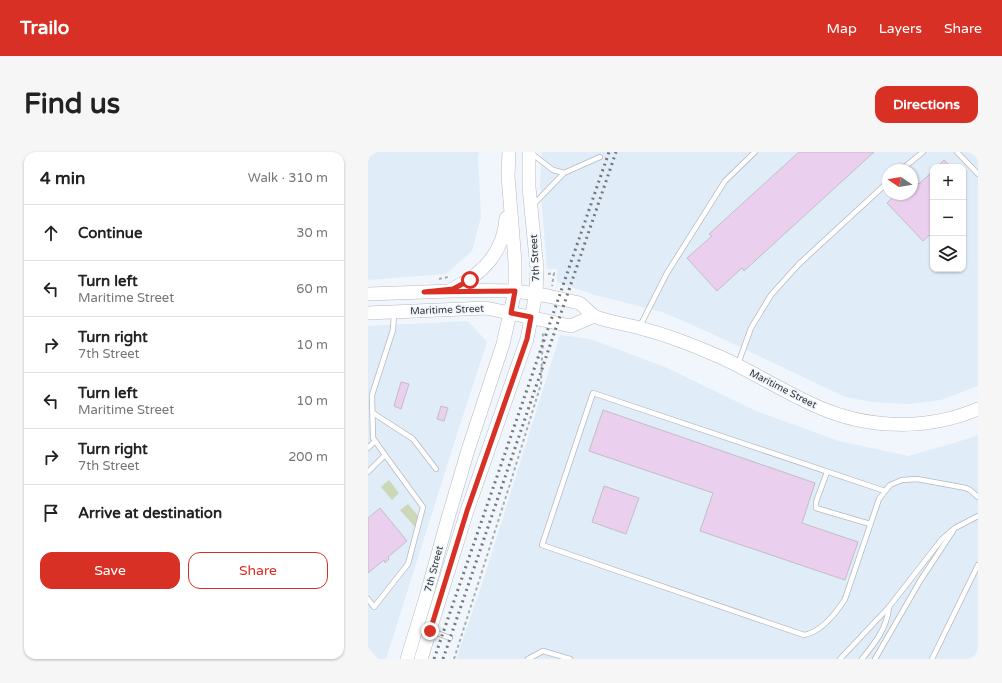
<!DOCTYPE html>
<html lang="en">
<head>
<meta charset="utf-8">
<style>
	:root { --surface:#fff; --page:#f6f6f6; --text:#222; --muted:#767676; --line:#e0e0e0; --accent:#d93025 }
	body { margin:0; font-family:"Varela Round",sans-serif; background:var(--page); color:var(--text) }
	.controls { position:absolute; right:12px; top:12px; display:grid; overflow:hidden; border-radius:8px; box-shadow:0 1px 3px #0004 }
	.controls button { width:36px; height:36px; display:grid; place-items:center; padding:0; border:0; border-bottom:1px solid var(--line); background:var(--surface); color:var(--text); font:20px sans-serif }
	.compass { position:absolute; left:514px; top:12px; width:36px; height:36px; border-radius:50%; background:var(--surface); box-shadow:0 1px 3px #0004; rotate:282deg }
	.stop { position:absolute; width:12px; height:12px; margin:-9px; border:3px solid #d93025; border-radius:50%; background:#fff }
	.stop.end { background:#d93025; border-color:#fff; box-shadow:0 1px 4px #0008 }
	.list { margin:0; padding:0; list-style:none }
	h2 { display:flex; justify-content:space-between; align-items:center; height:52px; margin:0; padding:0 16px; font-size:17px }
	h2 small { font-size:13px; font-weight:400; color:var(--muted) }
	.list li { display:grid; grid-template-columns:26px 1fr auto; gap:12px; align-items:center; box-sizing:border-box; height:56px; padding:0 16px; border-top:1px solid var(--line) }
	.list b { display:block; font-size:15px; white-space:nowrap }
	.list p { margin:0; font-size:13px; white-space:nowrap; color:var(--muted) }
	.list em { font-size:13px; font-style:normal; color:var(--muted) }
	.actions { display:flex; gap:8px; padding:12px 16px }
	.actions a { flex:1; padding:9px 0; border:1px solid var(--accent); border-radius:12px; text-align:center; font-size:14px; color:var(--accent) }
	.actions .main { background:var(--accent); color:#fff }
	.icon { flex:none; width:22px; height:22px; fill:none; stroke:currentColor; stroke-width:2; stroke-linecap:round; stroke-linejoin:round }
	.map { position:relative; flex:none; width:610px; height:507px; overflow:hidden; border-radius:12px }
	header { display:flex; align-items:center; gap:24px; box-sizing:border-box; height:56px; padding:0 20px; background:var(--accent); color:#fff }
	header strong { font-size:19px }
	nav { display:flex; gap:22px; margin-inline-start:auto; font-size:14px }
	.intro { display:flex; align-items:center; justify-content:space-between; box-sizing:border-box; height:96px; padding:0 24px }
	h1 { margin:0; font-size:28px }
	.button { padding:10px 18px; border-radius:12px; background:var(--accent); color:#fff; font-size:14px; font-weight:700 }
	main { display:flex; gap:24px; padding:0 24px }
	aside { flex:1; background:var(--surface); border-radius:12px; box-shadow:0 1px 3px #0004 }
	.map>svg:first-child { display:block }
	.built { fill:#e0ecf7; fill-rule:evenodd }
	.green { fill:#cbd7b7 }
	.building { fill:#ebcfee; stroke:#c3bec3 }
	.lines { fill:none; stroke-linecap:round; stroke-linejoin:round }
	.lane-casing { stroke:#b5babf; stroke-width:6 }
	.secondary-casing { stroke:#b5babf; stroke-width:14 }
	.path { stroke:#a8adb0; stroke-width:2; stroke-dasharray:3 3; stroke-linecap:butt }
	.lane { stroke:#fff; stroke-width:4.5 }
	.secondary { stroke:#fff; stroke-width:13 }
	.rail { stroke:#74787b; stroke-width:3; stroke-dasharray:2 4; stroke-linecap:butt }
	.route { stroke:#d93025; stroke-width:5 }
	.labels { text-anchor:middle; dominant-baseline:central; stroke-width:3.5; stroke-linejoin:round; paint-order:stroke }
	.street-label { font-size:10px; fill:#333537; stroke:#f0f6fb }
</style>
</head>
<body>
<header>
<strong>Trailo</strong>
<nav><a>Map</a><a>Layers</a><a>Share</a></nav>
</header>
<div class="intro"><h1>Find us</h1><a class="button">Directions</a></div>
<main>
<aside>
<h2>4 min<small>Walk · 310 m</small></h2>
<ul class="list">
<li><svg class="icon" aria-label="ahead" viewBox="0 0 24 24"><path d="M12 20V5M6 11l6-6 6 6"/></svg><div><b>Continue</b></div><em>30 m</em></li>
<li><svg class="icon" aria-label="left" viewBox="0 0 24 24"><path d="M17 20v-9H6M10 6l-5 5 5 5"/></svg><div><b>Turn left</b><p>Maritime Street</p></div><em>60 m</em></li>
<li><svg class="icon" aria-label="right" viewBox="0 0 24 24"><path d="M7 20v-9h11M14 6l5 5-5 5"/></svg><div><b>Turn right</b><p>7th Street</p></div><em>10 m</em></li>
<li><svg class="icon" aria-label="left" viewBox="0 0 24 24"><path d="M17 20v-9H6M10 6l-5 5 5 5"/></svg><div><b>Turn left</b><p>Maritime Street</p></div><em>10 m</em></li>
<li><svg class="icon" aria-label="right" viewBox="0 0 24 24"><path d="M7 20v-9h11M14 6l5 5-5 5"/></svg><div><b>Turn right</b><p>7th Street</p></div><em>200 m</em></li>
<li><svg class="icon" aria-label="arrive" viewBox="0 0 24 24"><path d="M6 21V4h12l-3 4 3 4H6"/></svg><div><b>Arrive at destination</b></div></li>
</ul>
<div class="actions"><a class="main">Save</a><a>Share</a></div>
</aside>
<div class="map">
<svg width="610" height="507" viewBox="0 0 610 507">
	<rect width="100%" height="100%" fill="#f0f6fb"/>
	<!-- built -->
	<g class="built">
		<path d="M 0,0 L 111,0 L 110,5 L 113,65 L 104,99 L 78,122 L 0,128 Z"/>
		<path d="M 174,0 L 610,0 L 610,234 L 573,248 L 539,252 L 504,250 L 477,245 L 338,179 L 294,160 L 227,143 L 189,130 L 189,117 L 179,117 L 172,32 ZM 565,15 L 595,15 L 595,117 L 565,117 ZM 520,18 L 544,18 L 544,42 L 520,42 Z"/>
		<path d="M 100,169 L 119,190 L 89,282 L 18,507 L 10,507 L 0,495 L 0,174 Z"/>
		<path d="M 192,183 L 222,187 L 297,215 L 388,259 L 471,289 L 540,304 L 586,291 L 610,283 L 610,507 L 88,507 L 115,429 Z"/>
	</g>
	<!-- green -->
	<g class="green">
		<path d="M 21,328 L 31,341 L 24,348 L 13,335 Z"/>
		<path d="M 40,352 L 50,364 L 48,376 L 32,358 Z"/>
	</g>
	<!-- building -->
	<g class="building">
		<path d="M 431,0 L 506,0 L 376,119 L 374,116 L 349,139 L 319,106 L 344,84 L 341,82 Z"/>
		<path d="M 576,8 L 583,15 L 569,15 Z"/>
		<path d="M 565,19 L 565,80 L 555,89 L 519,51 L 528,42 L 544,42 L 544,27 L 545,26 L 551,32 Z"/>
		<path d="M 33,230 L 41,232 L 33,257 L 26,254 Z"/>
		<path d="M 73,254 L 80,256 L 76,269 L 69,267 Z"/>
		<path d="M 235,258 L 447,331 L 434,371 L 490,390 L 477,428 L 332,379 L 345,341 L 221,299 Z"/>
		<path d="M 236,334 L 271,346 L 258,382 L 224,370 Z"/>
		<path d="M 12,356 L 39,389 L 20,405 L 21,407 L 17,411 L 16,408 L 0,421 L 0,366 Z"/>
	</g>
	<g class="lines">
		<defs>
			<g id="lane">
				<path d="M 589,0 L 610,22"/>
				<path d="M 163,1 L 185,18 L 196,21"/>
				<path d="M 533,18 L 555,0"/>
				<path d="M 165,53 L 196,21 L 232,5"/>
				<path d="M 272,174 L 299,121 L 357,29 L 387,0"/>
				<path d="M 370,212 L 383,176 L 403,143 L 431,112 L 520,30"/>
				<path d="M 5,261 L 45,287 L 68,317"/>
				<path d="M 0,296 L 7,289"/>
				<path d="M 17,303 L 5,286 L 4,243 L 25,178 L 26,162"/>
				<path d="M 0,320 L 17,303 L 55,355 L 40,412 L 6,455 L 0,447"/>
				<path d="M 459,320 L 448,350 L 448,356 L 502,372"/>
				<path d="M 517,339 L 225,241 L 174,393 L 436,483 C 454,480 468,461 477,447 L 511,347 L 522,333 L 534,328 L 549,327 L 598,336 L 602,338 L 610,345"/>
				<path d="M 64,479 L 82,486"/>
				<path d="M 160,507 L 175,499 L 202,507"/>
				<path d="M 472,507 L 521,455 L 574,387 L 587,376 L 610,364"/>
				<path d="M 494,507 C 507,491 519,476 521,455"/>
				<path d="M 507,507 L 552,429 L 585,379"/>
				<path d="M 564,507 L 610,413"/>
			</g>
			<g id="secondary">
				<path d="M 84,137 C 114,123 136,100 138,66"/>
				<path d="M 0,142 C 28,141 56,140 84,139 C 119,138 154,137 189,146 C 196,148 204,149 211,151 C 217,154 221,162 228,165 C 242,170 257,172 272,176 C 299,183 325,193 350,204 C 384,219 414,239 448,254 C 499,277 558,279 610,257"/>
				<path d="M 0,161 L 118,156 L 203,174 L 226,164"/>
				<path d="M 39,507 L 58,445 L 80,366 L 100,298 L 135,192 L 147,139 L 147,110 L 140,24 L 141,0"/>
				<path d="M 53,507 L 99,359 L 159,187 L 168,141 L 169,117 L 161,35 L 161,0"/>
			</g>
		</defs>
		<!-- lane casing -->
		<use href="#lane" class="lane-casing"/>
		<!-- secondary casing -->
		<use href="#secondary" class="secondary-casing"/>
		<!-- path -->
		<g class="path">
			<path d="M 180,122 L 186,121 L 184,134"/>
			<path d="M 71,127 L 80,125"/>
			<path d="M 86,507 L 142,332 L 173,232 L 175,180"/>
		</g>
		<!-- lane -->
		<use href="#lane" class="lane"/>
		<!-- secondary -->
		<use href="#secondary" class="secondary"/>
		<!-- rail -->
		<g class="rail">
			<path d="M 66,507 L 241,0"/>
			<path d="M 75,507 L 248,0"/>
		</g>
	</g>
	<g class="lines">
		<!-- route -->
		<path class="route" d="M 62,479 L 99,359 L 159,187 L 163,165 L 143,161 L 147,139 L 56,140 L 85,137 L 102,128"/>
	</g>
	<g class="labels">
		<!-- street labels -->
		<g class="street-label">
			<text transform="translate(167 106) rotate(-93)">7th Street</text>
			<text transform="translate(79 158) rotate(-2)">Maritime Street</text>
			<text transform="translate(415 237) rotate(27)">Maritime Street</text>
			<text transform="translate(66 417) rotate(-75)">7th Street</text>
		</g>
	</g>
</svg>
<div class="controls">
<button>+</button>
<button>−</button>
<button><svg class="icon" aria-label="layers" viewBox="0 0 24 24"><path d="M12 4l9 5-9 5-9-5zM3 14l9 5 9-5"/></svg></button>
</div>
<svg class="compass" viewBox="-18 -18 36 36"><path d="M0-13l5 13h-10z" fill="#e53935"/><path d="M0 13l5-13h-10z" fill="#767676"/></svg>
<div class="stop" style="left:102px;top:128px"></div>
<div class="stop end" style="left:62px;top:479px"></div>
</div>
</main>
</body>
</html>
